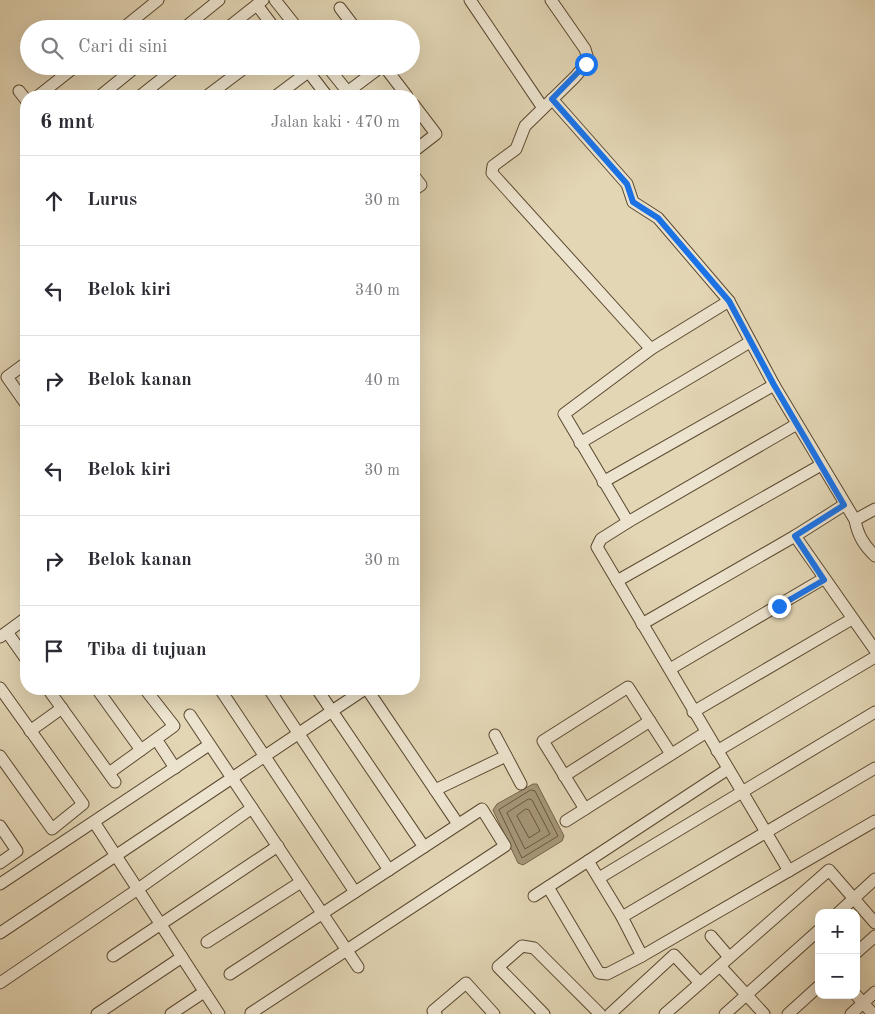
<!DOCTYPE html>
<html lang="id">
<head>
<meta charset="utf-8">
<style>
	:root { --surface:#fff; --page:#f7f7f7; --text:#2b2b33; --muted:#7c7c81; --line:#e1e1e2 }
	body { margin:0; font-family:"Old Standard TT",serif; background:var(--page); color:var(--text) }
	.controls { position:absolute; right:15px; bottom:15px; display:grid; overflow:hidden; border-radius:10px; box-shadow:0 5px 20px #0002 }
	.controls button { width:45px; height:45px; display:grid; place-items:center; padding:0; border:0; border-bottom:1px solid var(--line); background:var(--surface); color:var(--text); font:25px sans-serif }
	.stop { position:absolute; width:15px; height:15px; margin:-11px; border:4px solid #1a73e8; border-radius:50%; background:#fff }
	.stop.end { background:#1a73e8; border-color:#fff; box-shadow:0 1px 5px #0008 }
	.list { margin:0; padding:0; list-style:none }
	h2 { display:flex; justify-content:space-between; align-items:center; height:65px; margin:0; padding:0 20px; font-size:21px }
	h2 small { font-size:16px; font-weight:400; color:var(--muted) }
	.list li { display:grid; grid-template-columns:32px 1fr auto; gap:15px; align-items:center; box-sizing:border-box; height:90px; padding:0 20px; border-top:1px solid var(--line) }
	.list b { display:block; font-size:19px; white-space:nowrap }
	.list em { font-size:16px; font-style:normal; color:var(--muted) }
	.icon { flex:none; width:28px; height:28px; fill:none; stroke:currentColor; stroke-width:2; stroke-linecap:round; stroke-linejoin:round }
	.map { position:relative; flex:none; width:875px; height:1014px; overflow:hidden }
	.search { position:absolute; background:var(--surface); box-shadow:0 5px 20px #0002; left:20px; top:20px; width:400px; height:55px; display:flex; align-items:center; gap:12px; box-sizing:border-box; padding:0 18px; border-radius:28px; color:var(--muted); font-size:19px }
	.panel { position:absolute; background:var(--surface); box-shadow:0 5px 20px #0002; left:20px; top:90px; width:400px; height:605px; border-radius:20px }
	.map>svg:first-child { display:block }
	.water { fill:#a59678; stroke:#756449 }
	.lines { fill:none; stroke-linecap:round; stroke-linejoin:round }
	.shore { stroke:#68583d; stroke-width:1 }
	.street-casing { stroke:#5a482f; stroke-width:13 }
	.street { stroke:#ede4cf; stroke-width:11 }
	.route { stroke:#1a73e8; stroke-width:6 }
</style>
</head>
<body>
<div class="map">
<svg width="875" height="1014" viewBox="0 0 875 1014">
	<rect width="100%" height="100%" fill="#e3d6b5"/>
	<filter id="stains"><feTurbulence type="fractalNoise" baseFrequency=".004" numOctaves="4"/><feColorMatrix values="0 0 0 0 .2 0 0 0 0 .09 0 0 0 0 .02 0 0 0 .5 -.17"/></filter>
	<radialGradient id="worn" r=".72"><stop offset=".6" stop-color="#630" stop-opacity="0"/><stop offset="1" stop-color="#630" stop-opacity=".3"/></radialGradient>
	<!-- water -->
	<path class="water" d="M 533,784 L 537,784 L 564,836 L 562,841 L 523,865 L 518,863 L 493,810 L 497,804 Z"/>
	<g class="lines">
		<!-- shore -->
		<g class="shore">
			<path d="M 531,790 L 535,791 L 558,836 L 522,858 L 499,810 Z"/>
			<path d="M 529,799 L 532,800 L 550,834 L 525,849 L 507,813 Z"/>
			<path d="M 526,809 L 529,810 L 540,831 L 529,838 L 517,816 Z"/>
		</g>
		<defs>
			<g id="street">
				<path d="M 275,0 L 298,29"/>
				<path d="M 470,0 L 543,108"/>
				<path d="M 551,0 L 585,49 L 588,59 L 586,64 L 575,77 L 525,126 L 516,149 L 493,166 L 492,173 L 651,349"/>
				<path d="M 257,5 L 275,29"/>
				<path d="M 340,8 L 356,29"/>
				<path d="M 122,29 L 158,0"/>
				<path d="M 183,29 L 219,0"/>
				<path d="M 226,29 L 263,0"/>
				<path d="M 304,66 L 327,96"/>
				<path d="M 327,66 L 351,96"/>
				<path d="M 384,66 L 407,96"/>
				<path d="M 19,91 L 26,100"/>
				<path d="M 38,96 L 76,66"/>
				<path d="M 100,96 L 137,66"/>
				<path d="M 140,96 L 178,66"/>
				<path d="M 207,96 L 247,66"/>
				<path d="M 276,96 L 308,72"/>
				<path d="M 342,96 L 382,66"/>
				<path d="M 552,99 L 627,184 L 633,202 L 658,218 L 729,301 L 774,385 L 855,520 C 858,536 864,545 875,556"/>
				<path d="M 414,105 L 436,134 L 414,151"/>
				<path d="M 414,176 L 421,185 L 414,190"/>
				<path d="M 26,363 L 7,377 L 26,404"/>
				<path d="M 580,443 L 750,342"/>
				<path d="M 603,482 L 774,385"/>
				<path d="M 855,520 L 875,509"/>
				<path d="M 628,522 L 564,414 L 651,349 L 729,301"/>
				<path d="M 795,536 L 875,650"/>
				<path d="M 617,581 L 821,465"/>
				<path d="M 642,624 L 795,536 L 844,505"/>
				<path d="M 7,632 L 26,659"/>
				<path d="M 0,637 L 26,618"/>
				<path d="M 670,669 L 823,579"/>
				<path d="M 0,688 L 83,804 L 52,829 L 0,756"/>
				<path d="M 48,689 L 115,782"/>
				<path d="M 97,689 L 141,750 L 109,773"/>
				<path d="M 220,689 L 355,892"/>
				<path d="M 269,689 L 389,870"/>
				<path d="M 317,689 L 424,847"/>
				<path d="M 367,689 L 458,824"/>
				<path d="M 693,712 L 852,619"/>
				<path d="M 30,731 L 62,708"/>
				<path d="M 495,735 L 521,784"/>
				<path d="M 160,745 L 175,768"/>
				<path d="M 141,750 L 174,726 L 145,689"/>
				<path d="M 717,751 L 875,657"/>
				<path d="M 875,768 L 622,917 L 642,956 L 875,821"/>
				<path d="M 564,776 L 650,721"/>
				<path d="M 435,790 L 506,756"/>
				<path d="M 585,809 L 543,741 L 628,687 L 671,754"/>
				<path d="M 566,821 L 705,733"/>
				<path d="M 94,822 L 219,1014"/>
				<path d="M 0,826 L 17,851 L 0,863"/>
				<path d="M 588,861 L 728,769"/>
				<path d="M 789,871 L 597,547 L 601,539 L 628,522 L 797,424"/>
				<path d="M 599,878 L 875,712"/>
				<path d="M 0,884 L 209,745"/>
				<path d="M 548,887 L 599,973 L 607,974 L 642,956"/>
				<path d="M 534,896 L 588,861 L 622,917"/>
				<path d="M 838,913 L 875,879"/>
				<path d="M 0,933 L 232,778 L 190,715"/>
				<path d="M 711,936 L 729,957"/>
				<path d="M 207,942 L 301,882"/>
				<path d="M 856,953 L 875,936"/>
				<path d="M 113,956 L 278,846"/>
				<path d="M 720,966 L 764,1014"/>
				<path d="M 358,967 L 232,778 L 365,689"/>
				<path d="M 230,974 L 482,809 L 505,846 L 251,1013"/>
				<path d="M 0,983 L 138,889 L 252,808"/>
				<path d="M 856,995 L 873,1014"/>
				<path d="M 97,1014 L 182,957"/>
				<path d="M 171,1014 L 204,992"/>
				<path d="M 436,1014 L 433,1011 L 466,983 L 494,1014"/>
				<path d="M 544,1014 L 498,967 L 522,946 L 534,948 L 600,1014"/>
				<path d="M 610,1014 L 674,955 L 700,983"/>
				<path d="M 665,1014 L 829,870 L 875,923"/>
				<path d="M 725,1014 L 819,930"/>
				<path d="M 788,1014 L 819,986"/>
				<path d="M 851,1014 L 875,992"/>
			</g>
		</defs>
		<!-- street casing -->
		<use href="#street" class="street-casing"/>
		<!-- street -->
		<use href="#street" class="street"/>
	</g>
	<g class="lines">
		<!-- route -->
		<path class="route" d="M 586,64 L 552,99 L 627,184 L 633,202 L 658,218 L 729,301 L 774,385 L 844,505 L 795,536 L 824,580 L 779,606"/>
	</g>
	<rect width="100%" height="100%" filter="url(#stains)"/>
	<rect width="100%" height="100%" fill="url(#worn)"/>
</svg>
<div class="controls">
<button>+</button>
<button>−</button>
</div>
<div class="stop" style="left:586px;top:64px"></div>
<div class="stop end" style="left:779px;top:606px"></div>
<div class="search"><svg class="icon" aria-label="search" viewBox="0 0 24 24"><circle cx="10" cy="10" r="6"/><path d="M15 15l6 6"/></svg>Cari di sini</div>
<section class="panel">
<h2>6 mnt<small>Jalan kaki · 470 m</small></h2>
<ul class="list">
<li><svg class="icon" aria-label="ahead" viewBox="0 0 24 24"><path d="M12 20V5M6 11l6-6 6 6"/></svg><div><b>Lurus</b></div><em>30 m</em></li>
<li><svg class="icon" aria-label="left" viewBox="0 0 24 24"><path d="M17 20v-9H6M10 6l-5 5 5 5"/></svg><div><b>Belok kiri</b></div><em>340 m</em></li>
<li><svg class="icon" aria-label="right" viewBox="0 0 24 24"><path d="M7 20v-9h11M14 6l5 5-5 5"/></svg><div><b>Belok kanan</b></div><em>40 m</em></li>
<li><svg class="icon" aria-label="left" viewBox="0 0 24 24"><path d="M17 20v-9H6M10 6l-5 5 5 5"/></svg><div><b>Belok kiri</b></div><em>30 m</em></li>
<li><svg class="icon" aria-label="right" viewBox="0 0 24 24"><path d="M7 20v-9h11M14 6l5 5-5 5"/></svg><div><b>Belok kanan</b></div><em>30 m</em></li>
<li><svg class="icon" aria-label="arrive" viewBox="0 0 24 24"><path d="M6 21V4h12l-3 4 3 4H6"/></svg><div><b>Tiba di tujuan</b></div></li>
</ul>
</section>
</div>
</body>
</html>
